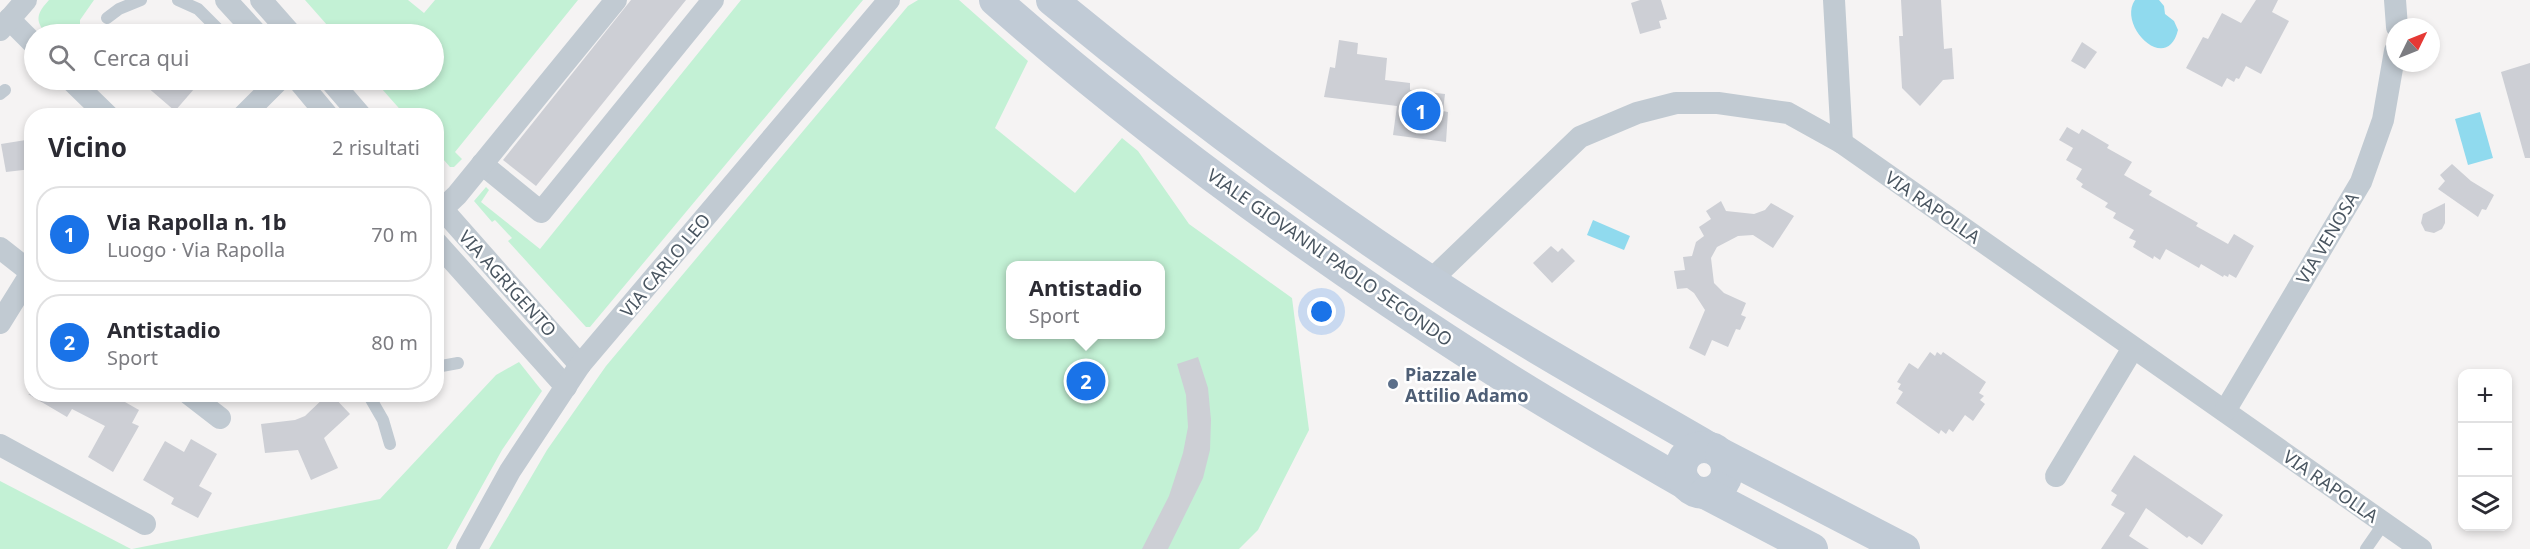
<!DOCTYPE html>
<html lang="it">
<head>
<meta charset="utf-8">
<style>
	:root { --surface:#fff; --page:#f7f7f7; --text:#2b2b33; --muted:#7c7c81; --line:#e1e1e2; --accent:#1a73e8 }
	body { margin:0; font-family:"Noto Sans",sans-serif; background:var(--page); color:var(--text) }
	.controls { position:absolute; right:18px; bottom:18px; display:grid; overflow:hidden; border-radius:12px; box-shadow:0 3px 9px #0003 }
	.controls button { width:54px; height:54px; display:grid; place-items:center; padding:0; border:0; border-bottom:2px solid var(--line); background:var(--surface); color:var(--text); font:30px sans-serif }
	.compass { position:absolute; left:2386px; top:18px; width:54px; height:54px; border-radius:50%; background:var(--surface); box-shadow:0 3px 9px #0003; rotate:47deg }
	.you { position:absolute; left:1322px; top:312px; width:21px; height:21px; margin:-15px; border:4px solid #fff; border-radius:50%; background:#1a73e8; box-shadow:0 0 0 9px #1a73e833 }
	.badge { display:grid; place-items:center; width:39px; height:39px; border-radius:50%; background:var(--accent); color:#fff; font-size:20px; font-weight:700 }
	.pin { position:absolute; translate:-50% -50%; border:3px solid #fff; box-shadow:0 2px 6px #0006 }
	.popup { position:absolute; left:1006px; top:261px; width:159px; height:78px; box-sizing:border-box; display:grid; place-content:center; border-radius:12px; background:var(--surface); filter:drop-shadow(0 2px 4px #0005); font-size:20px; white-space:nowrap; color:var(--muted) }
	.popup b { font-size:22px; color:var(--text) }
	.popup::after { content:''; position:absolute; left:50%; top:100%; margin-left:-12px; border:12px solid transparent; border-top-color:var(--surface) }
	.list { margin:0; padding:0; list-style:none }
	h2 { display:flex; justify-content:space-between; align-items:center; height:78px; margin:0; padding:0 24px; font-size:26px }
	h2 small { font-size:20px; font-weight:400; color:var(--muted) }
	.list li { display:grid; grid-template-columns:39px 1fr auto; gap:18px; align-items:center; box-sizing:border-box; height:96px; margin:0 12px 12px; padding:0 12px; border:2px solid var(--line); border-radius:24px }
	.list b { display:block; font-size:22px; white-space:nowrap }
	.list p { margin:0; font-size:20px; white-space:nowrap; color:var(--muted) }
	.list em { font-size:20px; font-style:normal; color:var(--muted) }
	.icon { flex:none; width:33px; height:33px; fill:none; stroke:currentColor; stroke-width:2; stroke-linecap:round; stroke-linejoin:round }
	.map { position:relative; flex:none; width:2530px; height:549px; overflow:hidden }
	.search { position:absolute; background:var(--surface); box-shadow:0 3px 9px #0003; left:24px; top:24px; width:420px; height:66px; display:flex; align-items:center; gap:15px; box-sizing:border-box; padding:0 21px; border-radius:33px; color:var(--muted); font-size:22px }
	.panel { position:absolute; background:var(--surface); box-shadow:0 3px 9px #0003; left:24px; top:108px; width:420px; height:294px; border-radius:24px }
	.map>svg:first-child { display:block }
	.green { fill:#c3f1d5; fill-rule:evenodd }
	.water { fill:#90daee }
	.building { fill:#cdcfd5 }
	.lines { fill:none; stroke-linecap:round; stroke-linejoin:round }
	.service { stroke:#c1cad2; stroke-width:12 }
	.minor { stroke:#c1cad2; stroke-width:22 }
	.secondary { stroke:#c1cbd6; stroke-width:32 }
	.service-dot { fill:#5c6f8a; stroke:#fff; stroke-width:2 }
	.labels { text-anchor:middle; dominant-baseline:central; stroke-width:5; stroke-linejoin:round; paint-order:stroke }
	.street-label { font-size:18px; fill:#4a5661; stroke:#fff }
	.service-label { font-size:18px; font-weight:bold; fill:#4e5e75; stroke:#fff; text-anchor:start }
</style>
</head>
<body>
<div class="map">
<svg width="2530" height="549" viewBox="0 0 2530 549">
	<rect width="100%" height="100%" fill="#f5f3f3"/>
	<!-- green -->
	<g class="green">
		<path d="M 49,0 L 94,0 L 80,20 L 80,34 L 47,34 C 34,21 37,13 49,0 Z"/>
		<path d="M 305,0 L 408,0 L 424,13 L 435,0 L 578,0 L 455,152 L 462,159 L 454,167 L 450,167 L 437,152 L 436,116 L 405,115 L 374,80 L 434,80 L 434,34 L 335,34 Z"/>
		<path d="M 741,0 L 863,0 L 590,327 L 586,327 L 508,241 L 512,238 L 495,220 L 492,222 L 474,201 L 486,187 L 489,190 L 481,202 L 540,249 Z"/>
		<path d="M 918,0 L 959,0 L 1028,61 L 995,128 L 1075,193 L 1122,138 L 1138,151 L 1189,224 L 1292,298 L 1309,430 L 1258,530 L 1239,549 L 489,549 L 547,450 L 606,366 L 908,6 ZM 1011,266 L 1161,266 L 1161,334 L 1011,334 Z"/>
		<path d="M 519,362 L 542,391 L 502,450 L 447,549 L 132,549 L 380,499 L 496,375 Z"/>
		<path d="M 0,481 L 131,549 L 0,549 Z"/>
	</g>
	<!-- water -->
	<g class="water">
		<path d="M 2135,0 L 2159,0 L 2164,6 L 2165,14 L 2174,21 L 2178,30 C 2167,75 2117,26 2135,0 Z"/>
		<path d="M 2480,112 L 2493,158 L 2468,165 L 2455,119 Z"/>
		<path d="M 1593,220 L 1630,236 L 1624,250 L 1587,235 Z"/>
	</g>
	<!-- building -->
	<g class="building">
		<path d="M 631,0 L 686,0 L 536,186 L 503,160 Z"/>
		<path d="M 1640,0 L 1661,0 L 1667,19 L 1659,21 L 1661,28 L 1640,34 L 1631,3 Z"/>
		<path d="M 1901,0 L 1941,0 L 1944,49 L 1952,48 L 1954,79 L 1943,80 L 1920,106 L 1902,88 L 1899,36 L 1903,36 Z"/>
		<path d="M 2256,0 L 2278,0 L 2272,12 L 2289,21 L 2261,74 L 2246,66 L 2239,79 L 2236,78 L 2234,82 L 2227,78 L 2222,87 L 2186,68 L 2203,37 L 2208,39 L 2222,13 L 2241,23 Z"/>
		<path d="M 1339,40 L 1358,43 L 1357,54 L 1387,58 L 1385,80 L 1410,83 L 1410,90 L 1445,94 L 1443,111 L 1448,112 L 1446,142 L 1393,135 L 1397,106 L 1324,97 L 1330,67 L 1335,68 Z"/>
		<path d="M 2082,42 L 2097,52 L 2085,69 L 2071,61 Z"/>
		<path d="M 2530,63 L 2530,158 L 2525,158 L 2501,72 Z"/>
		<path d="M 139,80 L 183,80 L 194,89 L 175,111 Z"/>
		<path d="M 2067,127 L 2079,134 L 2082,129 L 2109,145 L 2107,148 L 2132,162 L 2124,175 L 2152,191 L 2149,195 L 2198,223 L 2196,226 L 2228,244 L 2234,234 L 2254,246 L 2236,278 L 2229,274 L 2228,277 L 2224,275 L 2223,277 L 2201,264 L 2199,268 L 2166,249 L 2160,260 L 2154,256 L 2153,259 L 2133,247 L 2136,241 L 2129,238 L 2134,230 L 2113,218 L 2116,213 L 2105,207 L 2108,203 L 2081,187 L 2083,184 L 2076,179 L 2082,169 L 2066,160 L 2073,148 L 2059,140 Z"/>
		<path d="M 32,139 L 32,169 L 6,172 L 1,144 Z"/>
		<path d="M 2452,164 L 2471,181 L 2494,195 L 2486,210 L 2482,209 L 2478,217 L 2438,189 L 2445,181 L 2440,175 Z"/>
		<path d="M 1721,201 L 1726,211 L 1754,214 L 1765,210 L 1771,203 L 1794,216 L 1773,248 L 1753,235 L 1738,236 L 1717,247 L 1711,258 L 1714,283 L 1724,293 L 1746,303 L 1741,315 L 1746,317 L 1740,330 L 1736,329 L 1728,347 L 1712,340 L 1705,356 L 1689,348 L 1705,310 L 1694,293 L 1687,288 L 1677,289 L 1674,271 L 1685,270 L 1683,257 L 1692,256 L 1696,242 L 1704,236 L 1699,227 L 1711,219 L 1706,211 Z"/>
		<path d="M 2445,203 L 2445,223 L 2442,229 L 2434,233 L 2425,231 L 2421,223 L 2423,214 Z"/>
		<path d="M 1551,246 L 1558,252 L 1562,248 L 1575,261 L 1552,283 L 1533,263 Z"/>
		<path d="M 1930,352 L 1935,356 L 1937,352 L 1941,355 L 1943,352 L 1986,382 L 1979,393 L 1984,396 L 1980,400 L 1985,404 L 1973,421 L 1965,415 L 1953,432 L 1949,429 L 1946,434 L 1941,430 L 1939,434 L 1896,403 L 1903,392 L 1898,389 L 1901,384 L 1897,382 L 1909,363 L 1918,369 Z"/>
		<path d="M 1198,357 L 1208,388 L 1211,420 L 1210,450 L 1203,478 L 1168,549 L 1142,549 L 1169,496 L 1183,453 L 1188,427 L 1186,395 L 1177,364 Z"/>
		<path d="M 28,394 L 111,394 L 139,410 L 132,423 L 139,426 L 113,472 L 88,457 L 105,426 L 72,409 L 67,417 Z"/>
		<path d="M 328,394 L 331,394 L 350,414 L 324,438 L 338,468 L 311,480 L 298,450 L 265,453 L 261,424 L 295,420 L 305,416 Z"/>
		<path d="M 191,439 L 217,454 L 199,486 L 212,493 L 198,518 L 171,504 L 174,498 L 143,480 L 165,441 L 184,452 Z"/>
		<path d="M 2134,455 L 2223,515 L 2202,545 L 2189,536 L 2187,538 L 2146,508 L 2129,536 L 2149,549 L 2101,549 L 2125,513 L 2111,505 L 2117,495 L 2111,491 Z"/>
	</g>
	<g class="lines">
		<!-- service -->
		<g class="service">
			<path d="M 178,0 L 198,9 L 223,34"/>
			<path d="M 107,18 L 119,9 L 141,0"/>
			<path d="M 0,94 L 5,90"/>
			<path d="M 436,367 L 458,363"/>
			<path d="M 368,394 L 383,420 L 390,444"/>
			<path d="M 2366,549 L 2384,523"/>
		</g>
		<!-- minor -->
		<g class="minor">
			<path d="M 226,0 L 257,34"/>
			<path d="M 261,0 L 291,34"/>
			<path d="M 1834,0 L 1842,143"/>
			<path d="M 2395,0 L 2397,27"/>
			<path d="M 9,19 L 34,44"/>
			<path d="M 0,30 L 26,0"/>
			<path d="M 71,80 L 108,116"/>
			<path d="M 298,80 L 328,116"/>
			<path d="M 330,80 L 361,116"/>
			<path d="M 243,116 L 279,80"/>
			<path d="M 482,164 L 541,212 L 713,0"/>
			<path d="M 436,202 L 580,365"/>
			<path d="M 436,215 L 457,195 L 616,0"/>
			<path d="M 436,242 L 566,387"/>
			<path d="M 0,248 L 32,273"/>
			<path d="M 1430,281 L 1580,137 L 1637,113 L 1676,103 L 1718,103 L 1788,113 L 1842,143 L 2421,549"/>
			<path d="M 0,323 L 31,273"/>
			<path d="M 189,394 L 220,418"/>
			<path d="M 2225,411 L 2361,182 L 2383,120 L 2395,51"/>
			<path d="M 0,445 L 145,524"/>
			<path d="M 2056,476 L 2133,348"/>
			<path d="M 467,549 L 510,471 L 580,365 L 889,0"/>
		</g>
		<!-- secondary -->
		<g class="secondary">
			<path d="M 995,0 C 1147,134 1313,254 1483,363 C 1549,406 1618,445 1686,484"/>
			<path d="M 1052,0 C 1173,100 1299,194 1430,281 C 1519,340 1613,392 1706,446"/>
			<circle cx="1704" cy="470" r="23"/>
			<path d="M 1721,454 L 1904,549"/>
			<path d="M 1705,493 L 1812,549"/>
		</g>
	</g>
	<!-- markers -->
	<circle class="service-dot" cx="1393" cy="384" r="6"/>
	<g class="labels">
		<!-- street labels -->
		<g class="street-label">
			<text transform="translate(1933 207) rotate(35)">VIA RAPOLLA</text>
			<text transform="translate(2327 238) rotate(-59)">VIA VENOSA</text>
			<text transform="translate(1330 257) rotate(35)">VIALE GIOVANNI PAOLO SECONDO</text>
			<text transform="translate(665 265) rotate(-50)">VIA CARLO LEO</text>
			<text transform="translate(508 283) rotate(48)">VIA AGRIGENTO</text>
			<text transform="translate(2331 486) rotate(35)">VIA RAPOLLA</text>
		</g>
		<!-- service labels -->
		<g class="service-label">
			<text x="1405" y="374">Piazzale<tspan x="1405" dy="21">Attilio Adamo</tspan></text>
		</g>
	</g>
</svg>
<div class="controls">
<button>+</button>
<button>−</button>
<button><svg class="icon" aria-label="layers" viewBox="0 0 24 24"><path d="M12 4l9 5-9 5-9-5zM3 14l9 5 9-5"/></svg></button>
</div>
<svg class="compass" viewBox="-18 -18 36 36"><path d="M0-13l5 13h-10z" fill="#e53935"/><path d="M0 13l5-13h-10z" fill="#7c7c81"/></svg>
<div class="you"></div>
<div class="pin badge" style="left:1421px;top:111px">1</div>
<div class="pin badge" style="left:1086px;top:381px">2</div>
<div class="popup"><b>Antistadio</b>Sport</div>
<div class="search"><svg class="icon" aria-label="search" viewBox="0 0 24 24"><circle cx="10" cy="10" r="6"/><path d="M15 15l6 6"/></svg>Cerca qui</div>
<section class="panel">
<h2>Vicino<small>2 risultati</small></h2>
<ul class="list">
<li><span class="badge">1</span><div><b>Via Rapolla n. 1b</b><p>Luogo · Via Rapolla</p></div><em>70 m</em></li>
<li><span class="badge">2</span><div><b>Antistadio</b><p>Sport</p></div><em>80 m</em></li>
</ul>
</section>
</div>
</body>
</html>
